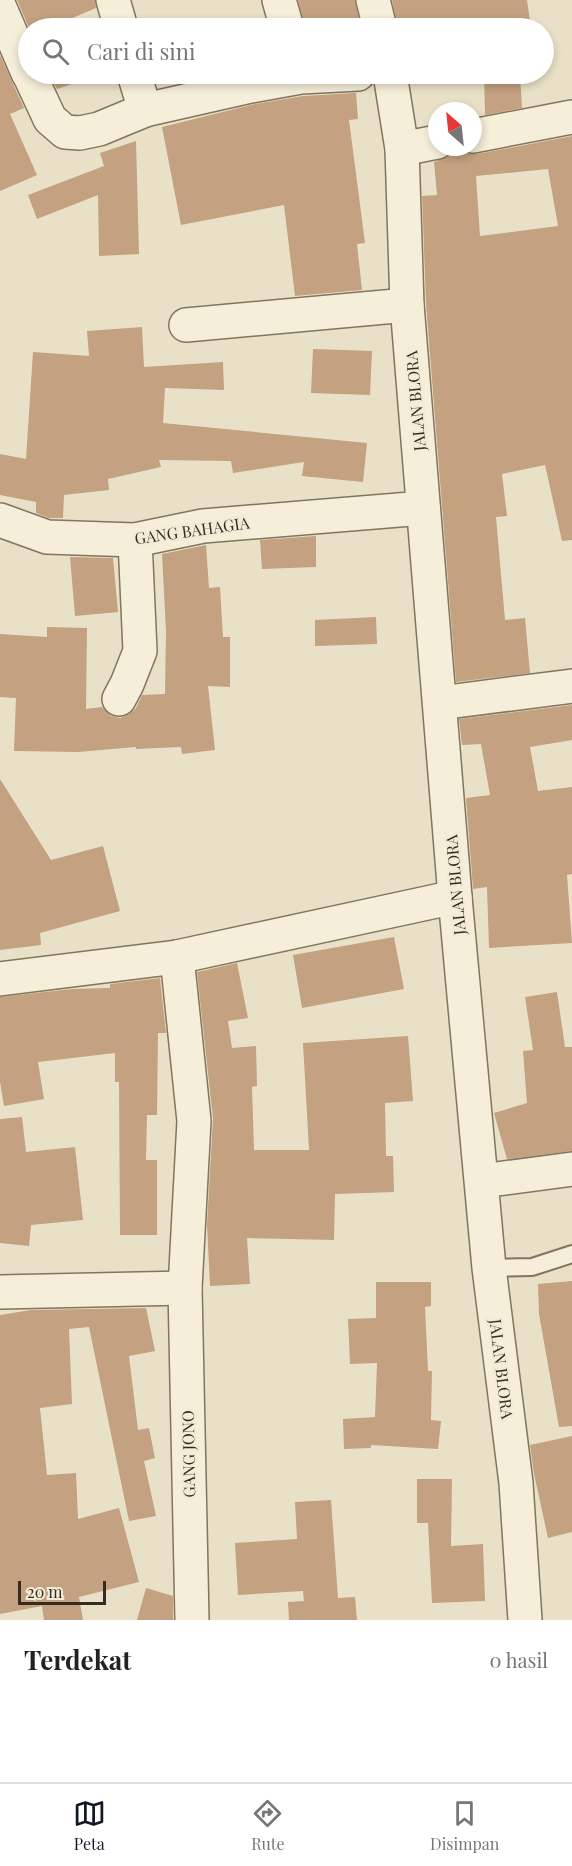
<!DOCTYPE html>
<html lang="id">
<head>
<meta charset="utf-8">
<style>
	:root { --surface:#fff; --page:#f6f6f6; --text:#222; --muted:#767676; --line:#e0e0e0; --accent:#111827 }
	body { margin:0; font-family:"Playfair Display",serif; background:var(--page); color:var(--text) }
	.compass { position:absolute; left:428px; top:102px; width:54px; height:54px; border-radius:50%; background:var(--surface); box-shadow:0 3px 9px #0003; rotate:333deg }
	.scale { position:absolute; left:18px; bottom:15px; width:88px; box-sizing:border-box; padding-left:6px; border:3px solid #352b20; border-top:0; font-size:16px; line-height:21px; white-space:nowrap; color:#352b20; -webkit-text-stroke:4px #f2ebd5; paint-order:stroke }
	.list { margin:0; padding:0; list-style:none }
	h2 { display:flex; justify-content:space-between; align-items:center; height:78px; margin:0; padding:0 24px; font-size:26px }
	h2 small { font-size:20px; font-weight:400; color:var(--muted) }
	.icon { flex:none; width:33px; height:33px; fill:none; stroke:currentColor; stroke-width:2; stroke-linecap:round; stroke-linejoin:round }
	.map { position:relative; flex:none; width:572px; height:1620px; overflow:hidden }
	.search { position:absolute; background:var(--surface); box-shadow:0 3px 9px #0003; left:18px; right:18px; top:18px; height:66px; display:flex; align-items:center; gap:15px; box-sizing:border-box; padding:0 21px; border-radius:33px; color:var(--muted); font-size:22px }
	.sheet { height:162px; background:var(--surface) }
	nav { display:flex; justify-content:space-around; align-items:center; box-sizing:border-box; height:84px; border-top:2px solid var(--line); background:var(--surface); font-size:16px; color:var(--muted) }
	nav a { display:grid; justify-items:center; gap:3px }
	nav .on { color:var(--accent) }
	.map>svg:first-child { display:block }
	.building { fill:#c3a181; fill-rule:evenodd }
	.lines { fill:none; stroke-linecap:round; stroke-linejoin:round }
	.service-casing { stroke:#83745e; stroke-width:20 }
	.minor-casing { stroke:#83745e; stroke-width:36 }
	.service { stroke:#f5eed9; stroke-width:16 }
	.minor { stroke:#f5eed9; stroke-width:33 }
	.labels { text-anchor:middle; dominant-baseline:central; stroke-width:5; stroke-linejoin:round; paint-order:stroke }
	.street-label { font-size:16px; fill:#352b20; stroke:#f2ebd5 }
</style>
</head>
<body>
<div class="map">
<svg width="572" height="1620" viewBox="0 0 572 1620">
	<rect width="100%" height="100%" fill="#e9e1c7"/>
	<!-- building -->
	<g class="building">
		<path d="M 17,0 L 95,0 L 96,8 L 49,28 L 29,28 Z"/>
		<path d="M 298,0 L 355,0 L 361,28 L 305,28 Z"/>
		<path d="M 392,0 L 527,0 L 531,28 L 398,28 Z"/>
		<path d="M 0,55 L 24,108 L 10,114 L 37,175 L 0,191 Z"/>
		<path d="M 49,74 L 90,74 L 90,78 L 57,89 Z"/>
		<path d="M 484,74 L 520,74 L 522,108 L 485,115 Z"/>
		<path d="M 356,93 L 358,119 L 349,120 L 365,243 L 357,244 L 362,290 L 295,296 L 284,205 L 181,225 L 162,127 L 255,104 L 303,96 Z"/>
		<path d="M 572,136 L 572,540 L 562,541 L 545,465 L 502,474 L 507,516 L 496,517 L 505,620 L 525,618 L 530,673 L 456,682 L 426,304 L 422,196 L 437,195 L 434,162 L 449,156 L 455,147 L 458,147 L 466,153 L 477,154 ZM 548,169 L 558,226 L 480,236 L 476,176 Z"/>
		<path d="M 136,141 L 139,254 L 99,256 L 98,195 L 37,219 L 28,195 L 104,166 L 100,153 Z"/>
		<path d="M 142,327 L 144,367 L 223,362 L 224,390 L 165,388 L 163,423 L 367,443 L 363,482 L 302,476 L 304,462 L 233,473 L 231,461 L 159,460 L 161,467 L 108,479 L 109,490 L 64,495 L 63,518 L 49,518 L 36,513 L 36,502 L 0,495 L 0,454 L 26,459 L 33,352 L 89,356 L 87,331 Z"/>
		<path d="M 313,349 L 372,351 L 370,395 L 311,393 Z"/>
		<path d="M 316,536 L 316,567 L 262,569 L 260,540 Z"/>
		<path d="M 206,545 L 209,588 L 220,587 L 223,637 L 230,637 L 230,687 L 208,686 L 215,750 L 182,754 L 181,747 L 136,749 L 136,747 L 78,752 L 14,751 L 16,698 L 0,697 L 0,634 L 47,637 L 47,627 L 87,628 L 86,709 L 102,707 L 111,716 L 120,718 L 128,715 L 136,708 L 142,695 L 165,694 L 166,631 L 162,554 Z"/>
		<path d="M 70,557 L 113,558 L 118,612 L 75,616 Z"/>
		<path d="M 376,617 L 377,644 L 315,646 L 315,620 Z"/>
		<path d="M 572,705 L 572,740 L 530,747 L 538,791 L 572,787 L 572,874 L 567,875 L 572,943 L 489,948 L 487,887 L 473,889 L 466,798 L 490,795 L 481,744 L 462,745 L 459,719 Z"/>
		<path d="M 0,779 L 51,860 L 103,846 L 120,911 L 40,933 L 41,945 L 0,950 Z"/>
		<path d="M 394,937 L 404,989 L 302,1008 L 293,955 Z"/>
		<path d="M 237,963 L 248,1018 L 228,1021 L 232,1048 L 256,1046 L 257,1086 L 252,1087 L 254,1150 L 309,1150 L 303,1043 L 408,1036 L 413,1101 L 385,1103 L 386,1156 L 393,1156 L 394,1192 L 335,1194 L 334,1240 L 247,1238 L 250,1284 L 210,1286 L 207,1224 L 213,1119 L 197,972 Z"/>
		<path d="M 160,978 L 166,1033 L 158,1033 L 157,1115 L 147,1115 L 146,1160 L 157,1160 L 157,1235 L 120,1235 L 119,1082 L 115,1082 L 115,1053 L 38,1062 L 44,1099 L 4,1106 L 0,1082 L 0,997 L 72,989 L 110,988 L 110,984 Z"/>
		<path d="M 557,992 L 565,1047 L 572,1047 L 572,1151 L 507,1159 L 494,1113 L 527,1103 L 523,1051 L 533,1050 L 525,997 Z"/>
		<path d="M 22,1117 L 26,1152 L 75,1147 L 83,1220 L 31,1225 L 29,1246 L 0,1243 L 0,1119 Z"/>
		<path d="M 572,1281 L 572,1426 L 559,1427 L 539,1314 L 538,1284 Z"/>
		<path d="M 376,1282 L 431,1282 L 431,1306 L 425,1307 L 428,1371 L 432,1371 L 431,1420 L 441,1421 L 438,1449 L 371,1445 L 371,1448 L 344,1449 L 343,1419 L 375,1417 L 377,1363 L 350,1364 L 348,1319 L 376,1318 Z"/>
		<path d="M 146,1308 L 155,1351 L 129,1356 L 138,1430 L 149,1428 L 155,1458 L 144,1461 L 156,1516 L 129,1521 L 89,1327 L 69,1329 L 72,1404 L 40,1408 L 47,1475 L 76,1473 L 78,1519 L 119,1508 L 139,1582 L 79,1597 L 83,1620 L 44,1620 L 42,1606 L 0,1614 L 0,1315 L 31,1310 Z"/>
		<path d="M 572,1436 L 572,1532 L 548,1538 L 534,1474 L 530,1445 Z"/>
		<path d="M 417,1479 L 452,1479 L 451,1546 L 483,1544 L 485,1601 L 432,1603 L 428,1523 L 417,1523 Z"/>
		<path d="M 331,1500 L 338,1598 L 355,1597 L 357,1620 L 289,1620 L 288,1602 L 304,1601 L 303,1591 L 238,1595 L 235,1543 L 297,1539 L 295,1502 Z"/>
		<path d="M 146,1588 L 173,1596 L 173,1620 L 137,1620 Z"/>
	</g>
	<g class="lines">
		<defs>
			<path id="service" d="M 489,1268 L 532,1267 L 572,1254"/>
			<g id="minor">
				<path d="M 113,0 L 121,28"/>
				<path d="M 279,0 L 287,28"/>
				<path d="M 373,0 L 380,28"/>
				<path d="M 0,8 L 28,73"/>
				<path d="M 29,74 L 50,119 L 65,132 L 80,133 L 99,129 L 145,110 L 251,86 L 301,77 L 358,74"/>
				<path d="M 134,74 L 145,110"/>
				<path d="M 390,74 L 402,149 L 407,305 L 455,897 L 489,1268 L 516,1483 L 525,1620"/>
				<path d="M 473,136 L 572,117"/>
				<path d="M 402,149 L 437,142"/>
				<path d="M 186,325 L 407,305"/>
				<path d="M 0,520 L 47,537 L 135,540 L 203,526 L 423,508"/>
				<path d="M 119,699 L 127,684 L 140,651 L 135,540"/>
				<path d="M 440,703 L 572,686"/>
				<path d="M 177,957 L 194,1121 L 185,1288 L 192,1620"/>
				<path d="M 0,979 L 177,957 L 455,897"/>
				<path d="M 482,1181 L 572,1169"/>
				<path d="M 0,1292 L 185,1288"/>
			</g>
		</defs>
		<!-- service casing -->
		<use href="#service" class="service-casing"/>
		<!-- minor casing -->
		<use href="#minor" class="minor-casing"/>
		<!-- service -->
		<use href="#service" class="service"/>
		<!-- minor -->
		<use href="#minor" class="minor"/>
	</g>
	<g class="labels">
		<!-- street labels -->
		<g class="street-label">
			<text transform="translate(415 401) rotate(-95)">JALAN BLORA</text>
			<text transform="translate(192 530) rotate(-8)">GANG BAHAGIA</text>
			<text transform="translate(455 885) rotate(-95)">JALAN BLORA</text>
			<text transform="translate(502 1369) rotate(83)">JALAN BLORA</text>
			<text transform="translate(188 1454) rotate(-91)">GANG JONO</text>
		</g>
	</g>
</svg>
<svg class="compass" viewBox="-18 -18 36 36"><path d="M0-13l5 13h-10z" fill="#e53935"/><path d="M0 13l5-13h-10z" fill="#767676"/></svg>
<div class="scale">20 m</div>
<div class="search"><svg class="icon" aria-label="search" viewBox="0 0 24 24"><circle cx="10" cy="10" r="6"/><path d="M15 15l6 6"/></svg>Cari di sini</div>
</div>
<section class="sheet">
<h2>Terdekat<small>0 hasil</small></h2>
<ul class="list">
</ul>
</section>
<nav>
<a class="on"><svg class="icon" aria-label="map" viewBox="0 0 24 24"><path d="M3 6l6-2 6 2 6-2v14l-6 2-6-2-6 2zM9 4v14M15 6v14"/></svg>Peta</a>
<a><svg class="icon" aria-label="directions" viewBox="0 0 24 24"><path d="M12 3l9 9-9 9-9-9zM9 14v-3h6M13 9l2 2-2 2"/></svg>Rute</a>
<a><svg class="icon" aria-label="saved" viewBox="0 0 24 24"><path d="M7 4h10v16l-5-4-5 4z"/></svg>Disimpan</a>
</nav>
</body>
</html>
